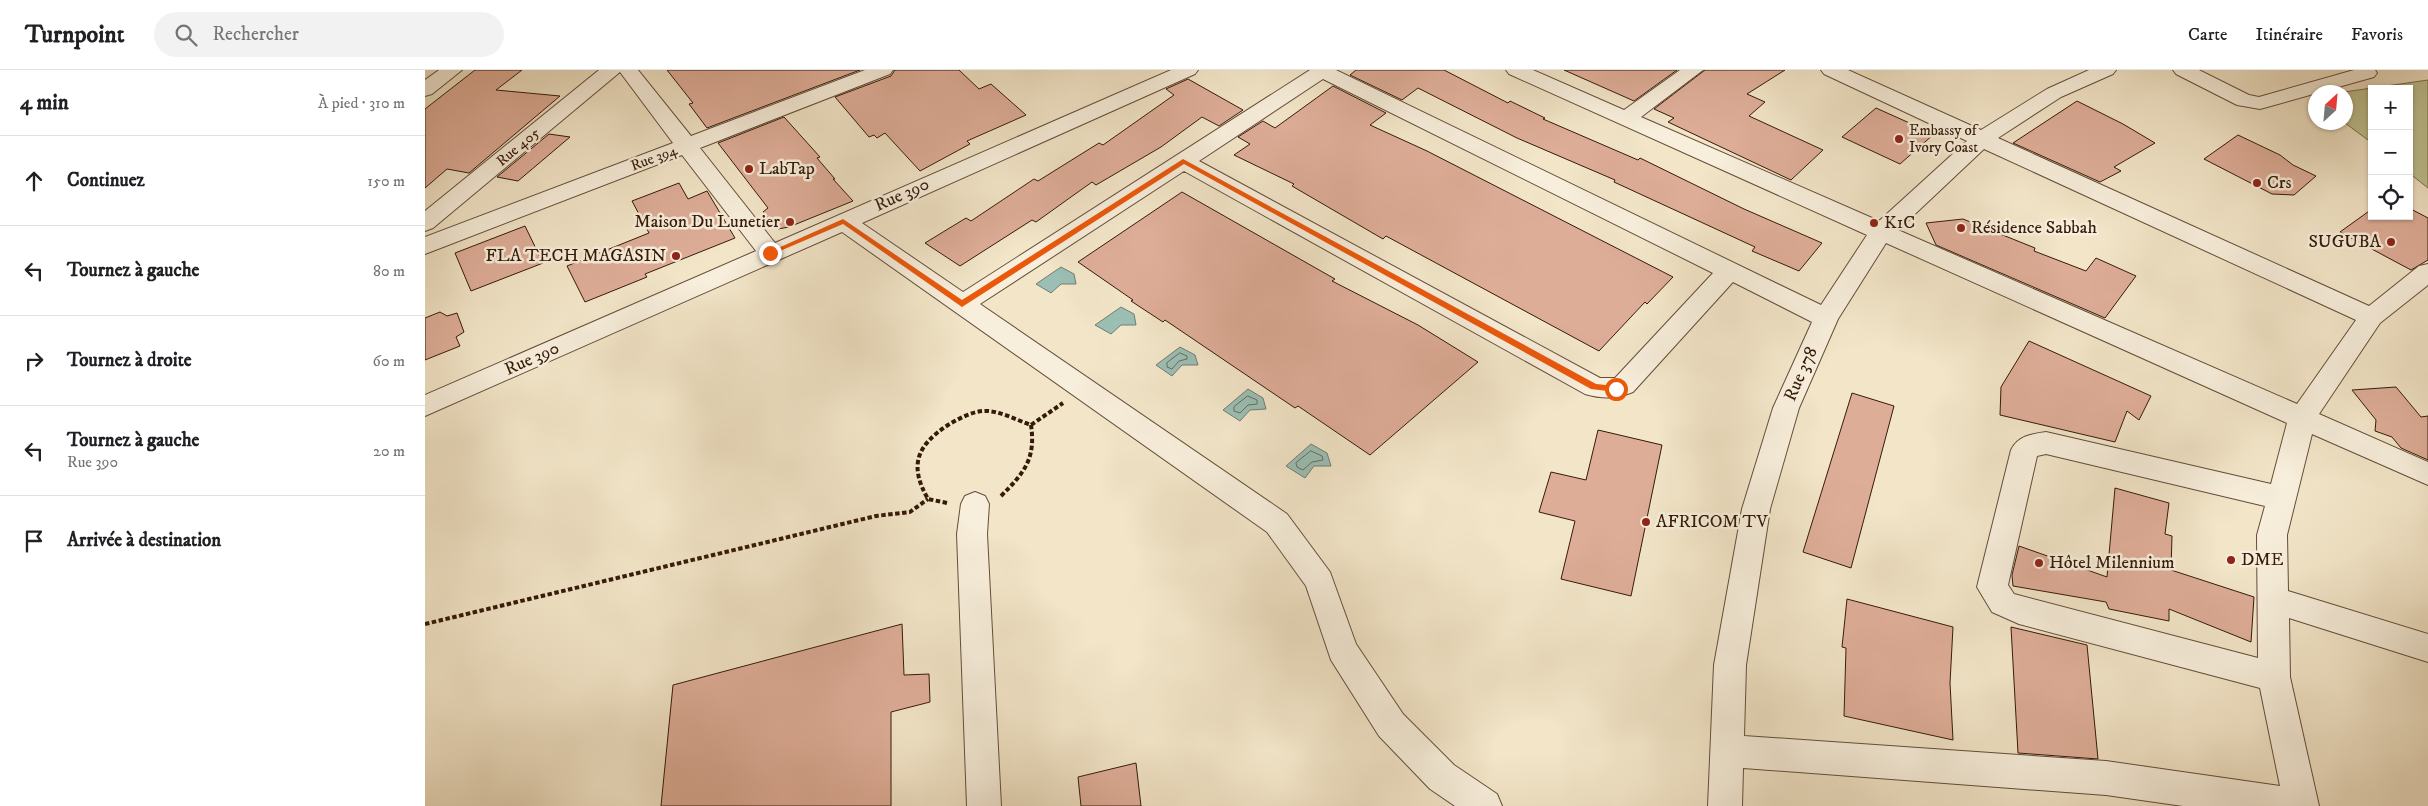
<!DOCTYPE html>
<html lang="fr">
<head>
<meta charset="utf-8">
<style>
	:root { --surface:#fff; --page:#f2f2f2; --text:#202124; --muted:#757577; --line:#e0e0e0 }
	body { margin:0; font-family:"IM FELL DW Pica",serif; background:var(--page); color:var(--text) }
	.controls { position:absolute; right:15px; top:15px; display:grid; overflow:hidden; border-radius:0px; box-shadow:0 1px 4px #0004 }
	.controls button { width:45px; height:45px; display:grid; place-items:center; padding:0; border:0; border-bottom:1px solid var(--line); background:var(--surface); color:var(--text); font:25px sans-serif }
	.compass { position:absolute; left:1883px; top:15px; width:45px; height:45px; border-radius:50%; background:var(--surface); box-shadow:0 1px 4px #0004; rotate:26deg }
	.stop { position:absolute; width:15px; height:15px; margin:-11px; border:4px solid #ea580c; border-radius:50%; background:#fff }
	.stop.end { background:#ea580c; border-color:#fff; box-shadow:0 1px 5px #0008 }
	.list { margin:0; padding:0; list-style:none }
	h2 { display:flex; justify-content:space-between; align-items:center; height:65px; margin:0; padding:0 20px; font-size:21px }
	h2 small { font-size:16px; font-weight:400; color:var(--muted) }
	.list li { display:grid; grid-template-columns:32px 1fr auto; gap:15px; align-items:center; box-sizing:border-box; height:90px; padding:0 20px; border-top:1px solid var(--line) }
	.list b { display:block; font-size:19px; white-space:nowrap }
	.list p { margin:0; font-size:16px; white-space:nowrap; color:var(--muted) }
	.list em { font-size:16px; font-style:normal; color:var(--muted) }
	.icon { flex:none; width:28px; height:28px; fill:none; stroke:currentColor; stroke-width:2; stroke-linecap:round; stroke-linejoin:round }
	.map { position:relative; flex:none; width:2003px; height:736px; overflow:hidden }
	header { display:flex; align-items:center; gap:30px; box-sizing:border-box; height:70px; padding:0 25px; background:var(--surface); border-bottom:1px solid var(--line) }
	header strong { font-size:24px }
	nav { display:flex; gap:28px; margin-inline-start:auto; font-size:18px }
	.search { width:350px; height:45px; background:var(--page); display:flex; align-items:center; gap:12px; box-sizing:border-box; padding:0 18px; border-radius:28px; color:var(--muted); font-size:19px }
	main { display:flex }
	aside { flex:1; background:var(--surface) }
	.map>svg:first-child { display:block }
	.green { fill:#c0c392; stroke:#7a6e4e }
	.water { fill:#9bbfb4; stroke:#727d70 }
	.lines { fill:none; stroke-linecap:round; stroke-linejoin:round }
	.shore { stroke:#686c5e; stroke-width:1 }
	.building { fill:#dead98; stroke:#351a09 }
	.minor-casing { stroke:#644d39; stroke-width:2 }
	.path { stroke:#351a09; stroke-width:4; stroke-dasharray:4.5 2.5; stroke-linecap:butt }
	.minor { fill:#f7eedb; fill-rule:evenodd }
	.route { fill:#ea580c }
	.poi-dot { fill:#8f2418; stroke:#f7eedb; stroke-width:2 }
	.labels { text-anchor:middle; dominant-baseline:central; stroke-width:5; stroke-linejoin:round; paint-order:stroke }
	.far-poi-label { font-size:15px; fill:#351a09; stroke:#f7eedb; text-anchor:start }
	.far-street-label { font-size:15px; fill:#351a09; stroke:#f7eedb }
	.poi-label { font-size:18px; fill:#351a09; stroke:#f7eedb; text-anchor:start }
	.street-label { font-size:18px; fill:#351a09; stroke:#f7eedb }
</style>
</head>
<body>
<header>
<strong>Turnpoint</strong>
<div class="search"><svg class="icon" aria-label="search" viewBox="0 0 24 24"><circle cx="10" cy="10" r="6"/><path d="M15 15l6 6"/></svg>Rechercher</div>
<nav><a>Carte</a><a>Itinéraire</a><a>Favoris</a></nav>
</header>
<main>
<aside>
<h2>4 min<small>À pied · 310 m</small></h2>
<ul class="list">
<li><svg class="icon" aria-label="ahead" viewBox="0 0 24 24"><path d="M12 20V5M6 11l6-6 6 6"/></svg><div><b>Continuez</b></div><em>150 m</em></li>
<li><svg class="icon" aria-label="left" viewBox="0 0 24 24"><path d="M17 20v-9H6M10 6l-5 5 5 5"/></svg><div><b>Tournez à gauche</b></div><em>80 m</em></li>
<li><svg class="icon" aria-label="right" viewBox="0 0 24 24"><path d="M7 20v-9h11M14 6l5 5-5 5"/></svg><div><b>Tournez à droite</b></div><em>60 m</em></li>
<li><svg class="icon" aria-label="left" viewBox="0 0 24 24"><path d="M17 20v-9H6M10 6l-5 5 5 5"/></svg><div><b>Tournez à gauche</b><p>Rue 390</p></div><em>20 m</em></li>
<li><svg class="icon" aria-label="arrive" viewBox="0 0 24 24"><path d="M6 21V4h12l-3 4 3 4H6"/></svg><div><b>Arrivée à destination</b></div></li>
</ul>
</aside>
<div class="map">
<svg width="2003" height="736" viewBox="0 0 2003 736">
	<rect width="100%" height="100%" fill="#f2e5c8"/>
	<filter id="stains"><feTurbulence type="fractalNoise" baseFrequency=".004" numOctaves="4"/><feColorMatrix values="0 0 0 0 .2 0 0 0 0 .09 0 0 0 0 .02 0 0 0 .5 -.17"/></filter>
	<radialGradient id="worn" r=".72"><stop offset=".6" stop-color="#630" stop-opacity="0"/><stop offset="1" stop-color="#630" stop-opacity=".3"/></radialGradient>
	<!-- green -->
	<path class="green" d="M 2003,10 L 2003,118 L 1984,103 L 1984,19 L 1947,19 L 1947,73 L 1920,53 L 1920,22 L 1919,22 Z"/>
	<!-- water -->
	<g class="water">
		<path d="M 636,197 L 649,204 L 651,214 L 636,214 L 626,223 L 611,214 Z"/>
		<path d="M 696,237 L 709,244 L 711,255 L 696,255 L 686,264 L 670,255 Z"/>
		<path d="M 755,277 L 770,285 L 773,295 L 757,295 L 747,306 L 731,295 Z"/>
		<path d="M 823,319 L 838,328 L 841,339 L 825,340 L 815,351 L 798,340 Z"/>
		<path d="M 886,374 L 902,383 L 906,396 L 889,396 L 880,408 L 861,396 Z"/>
	</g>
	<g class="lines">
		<!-- shore -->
		<g class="shore">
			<path d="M 755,283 L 762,286 L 762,289 L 754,291 L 747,299 L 742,297 L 742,293 Z"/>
			<path d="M 823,326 L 832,330 L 832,334 L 823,335 L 815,343 L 809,341 L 809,337 Z"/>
			<path d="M 886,381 L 897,386 L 898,390 L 887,392 L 878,400 L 872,397 L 871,393 Z"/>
		</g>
	</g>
	<!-- building -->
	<g class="building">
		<path d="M 50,0 L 97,0 L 71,20 L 135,26 L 44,103 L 22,99 L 0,118 L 0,39 Z"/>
		<path d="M 242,0 L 435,0 L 282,58 L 264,34 L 268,33 Z"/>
		<path d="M 470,0 L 534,0 L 554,19 L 566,14 L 601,45 L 542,71 L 545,74 L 495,101 L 460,63 L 452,68 L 449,65 L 444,67 L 410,27 L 466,6 Z"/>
		<path d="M 931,0 L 1019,0 L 1083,33 L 1085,31 L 1120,48 L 1118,49 L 1213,90 L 1215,88 L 1319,139 L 1397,173 L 1374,201 L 1327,181 L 1330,177 L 1189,112 L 1190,110 L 1092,68 L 993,18 L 977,30 L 925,5 Z"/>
		<path d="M 1139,0 L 1252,0 L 1209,31 Z"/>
		<path d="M 1280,0 L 1360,0 L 1322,24 L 1340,32 L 1324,46 L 1398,80 L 1366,110 L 1243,52 L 1249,48 L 1229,39 Z"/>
		<path d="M 763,9 L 818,40 L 794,56 L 777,47 L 736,77 L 671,115 L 667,112 L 611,152 L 607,150 L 535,196 L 500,173 L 541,148 L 546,151 L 609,109 L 613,111 L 674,73 L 678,75 L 749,25 L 741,19 Z"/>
		<path d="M 908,16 L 961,43 L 945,55 L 1002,81 L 1248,207 L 1222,234 L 1220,232 L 1174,281 L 961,166 L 958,169 L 867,116 L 869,114 L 809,85 L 825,74 L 813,67 L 838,51 L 850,58 Z"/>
		<path d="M 1652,31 L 1698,54 L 1730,73 L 1689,97 L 1696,101 L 1675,112 L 1588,73 Z"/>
		<path d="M 1451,38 L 1509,64 L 1475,94 L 1417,67 Z"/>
		<path d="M 359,47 L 395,87 L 392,88 L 410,109 L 408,109 L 428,131 L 364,157 L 353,159 L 338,142 L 343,138 L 293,73 Z"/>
		<path d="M 124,64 L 145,67 L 93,111 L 72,107 Z"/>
		<path d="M 1813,65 L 1855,85 L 1868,95 L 1891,106 L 1869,125 L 1847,124 L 1779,89 Z"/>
		<path d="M 254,113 L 263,129 L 282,121 L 310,168 L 220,204 L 222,207 L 160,232 L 142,196 L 224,163 L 207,131 Z"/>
		<path d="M 757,122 L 910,209 L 907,211 L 993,255 L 1053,292 L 945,385 L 873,336 L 870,338 L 740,250 L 738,252 L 706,231 L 708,230 L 653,192 Z"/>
		<path d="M 1984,138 L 2003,148 L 2003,190 L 1986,200 L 1915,162 L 1947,139 L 1947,146 L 1984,146 Z"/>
		<path d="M 1538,149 L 1610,178 L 1609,181 L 1661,201 L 1671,188 L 1711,206 L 1680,248 L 1511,175 L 1501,153 Z"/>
		<path d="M 100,156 L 118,193 L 46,221 L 30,183 Z"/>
		<path d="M 15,242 L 22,246 L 32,243 L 39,262 L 31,267 L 35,276 L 0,290 L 0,248 Z"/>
		<path d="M 1604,271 L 1726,326 L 1714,350 L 1702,341 L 1690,372 L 1575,345 L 1576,317 Z"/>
		<path d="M 1971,317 L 1996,347 L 2003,346 L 2003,390 L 1976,378 L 1967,367 L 1950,361 L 1951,350 L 1927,320 Z"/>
		<path d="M 1427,323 L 1469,336 L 1426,498 L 1378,482 Z"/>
		<path d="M 1173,360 L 1237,375 L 1206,526 L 1136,509 L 1150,451 L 1114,442 L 1126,402 L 1161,410 Z"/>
		<path d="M 1690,418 L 1744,433 L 1740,464 L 1747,466 L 1746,500 L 1829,527 L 1826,572 L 1744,539 L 1744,551 L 1684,539 L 1681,532 L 1588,516 L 1587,505 L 1594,476 L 1682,507 Z"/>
		<path d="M 1422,529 L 1528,557 L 1525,613 L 1528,670 L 1419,646 L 1421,578 L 1417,577 Z"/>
		<path d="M 477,554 L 479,605 L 504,604 L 505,632 L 466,642 L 466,736 L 236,736 L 248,615 Z"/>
		<path d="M 1586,557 L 1662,575 L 1673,689 L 1593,683 Z"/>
		<path d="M 711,693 L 716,736 L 656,736 L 653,707 Z"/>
	</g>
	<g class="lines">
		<defs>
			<g id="minor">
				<path d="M 14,0 L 37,0 L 7,24 L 0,26 L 0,10 Z"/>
				<path d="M 174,0 L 213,0 L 266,66 L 440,0 L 468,0 L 465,4 L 275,78 L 350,173 L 746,0 L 773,0 L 770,4 L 437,153 L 538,222 L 885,0 L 911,0 L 1396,235 L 1442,165 L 1084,4 L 1081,0 L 1108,0 L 1199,40 L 1255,0 L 1278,0 L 1216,47 L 1454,151 L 1542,71 L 1399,4 L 1396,0 L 1423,0 L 1556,60 L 1622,19 L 1664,0 L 1691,0 L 1688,4 L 1636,27 L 1573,68 L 1944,236 L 1994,196 L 2003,194 L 2003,215 L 1955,253 L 1894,344 L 2003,392 L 2003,415 L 1887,364 L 1862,465 L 1863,521 L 2003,564 L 2003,592 L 1864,548 L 1865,607 L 1894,736 L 1758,736 L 1681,725 L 1318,698 L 1317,736 L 1283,736 L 1289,595 L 1317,439 L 1348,338 L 1387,252 L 1308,212 L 1208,322 C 1191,329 1177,329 1160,324 L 759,101 L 555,234 L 862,444 L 905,502 L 931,574 L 978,644 L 1029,695 L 1072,724 L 1077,736 L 1030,736 L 1005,719 L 954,666 L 906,590 L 881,516 L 842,462 L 417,162 L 0,346 L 0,325 L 331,181 L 257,85 L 0,184 L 0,167 L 248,73 L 195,2 L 8,158 L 0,161 L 0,141 ZM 898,9 L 1288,203 L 1190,308 L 1175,308 L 774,91 ZM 1559,79 L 1931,250 L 1872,334 L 1473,160 ZM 1461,173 L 1862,353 L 1846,414 L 1621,362 C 1606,364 1593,366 1586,380 L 1552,517 L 1567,542 L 1594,554 L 1835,618 L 1855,716 L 1681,691 L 1319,666 L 1321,595 L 1345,439 L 1374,338 L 1413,249 ZM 1621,384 L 1840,436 L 1832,465 L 1833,588 L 1589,524 L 1583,515 L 1612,386 Z"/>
				<path d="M 1748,0 L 1774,0 L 1824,25 L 1834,27 L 1929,0 L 1950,0 L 1952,3 L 1949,7 L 1835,39 L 1812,35 L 1751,4 Z"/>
				<path d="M 550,422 L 560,426 L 564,434 L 562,464 L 576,736 L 542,736 L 532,464 L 536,434 L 540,426 Z"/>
			</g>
		</defs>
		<!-- minor casing -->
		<use href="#minor" class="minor-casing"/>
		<!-- path -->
		<g class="path">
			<path d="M 576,426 C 599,403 611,389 606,355"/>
			<path d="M 522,433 L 503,429 C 484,396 491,376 523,355 C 533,349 546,342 558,341 C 574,340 591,350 606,355 L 638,333"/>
			<path d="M 0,554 L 451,446 L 485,442 L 503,429"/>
		</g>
		<!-- minor -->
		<use href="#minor" class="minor"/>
	</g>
	<!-- route -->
	<path class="route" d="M 758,89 L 1171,314 L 1191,316 L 1195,319 L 1191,322 L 1166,319 L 759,94 L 537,237 L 418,154 L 348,184 L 342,183 L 418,149 L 537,230 Z"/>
	<!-- markers -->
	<g class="poi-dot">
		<circle cx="1474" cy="69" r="5"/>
		<circle cx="324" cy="99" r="5"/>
		<circle cx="1832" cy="113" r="5"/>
		<circle cx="365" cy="152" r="5"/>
		<circle cx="1449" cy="153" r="5"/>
		<circle cx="1536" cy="158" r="5"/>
		<circle cx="1966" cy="172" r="5"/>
		<circle cx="251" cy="186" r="5"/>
		<circle cx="1221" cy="452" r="5"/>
		<circle cx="1806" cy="490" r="5"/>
		<circle cx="1614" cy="493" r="5"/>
	</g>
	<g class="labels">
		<!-- far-poi labels -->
		<g class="far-poi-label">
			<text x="1484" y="60">Embassy of<tspan x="1484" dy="17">Ivory Coast</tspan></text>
		</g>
		<!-- far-street labels -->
		<g class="far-street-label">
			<text transform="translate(93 77) rotate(-40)">Rue 405</text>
			<text transform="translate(229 88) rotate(-21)">Rue 394</text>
		</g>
		<!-- poi labels -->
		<g class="poi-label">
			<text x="334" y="99">LabTap</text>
			<text x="1842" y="113">Crs</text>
			<text x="355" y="152" text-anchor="end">Maison Du Lunetier</text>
			<text x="1459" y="153">K1C</text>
			<text x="1546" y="158">Résidence Sabbah</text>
			<text x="1956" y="172" text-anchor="end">SUGUBA</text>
			<text x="241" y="186" text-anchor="end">FLA TECH MAGASIN</text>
			<text x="1231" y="452">AFRICOM TV</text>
			<text x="1816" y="490">DME</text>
			<text x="1624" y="493">Hôtel Milennium</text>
		</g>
		<!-- street labels -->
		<g class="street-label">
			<text transform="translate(477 125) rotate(-24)">Rue 390</text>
			<text transform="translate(107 289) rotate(-24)">Rue 390</text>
			<text transform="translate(1376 304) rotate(-66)">Rue 378</text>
		</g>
	</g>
	<rect width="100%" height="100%" filter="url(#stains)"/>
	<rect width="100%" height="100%" fill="url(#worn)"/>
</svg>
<div class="controls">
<button>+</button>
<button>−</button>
<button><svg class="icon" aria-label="locate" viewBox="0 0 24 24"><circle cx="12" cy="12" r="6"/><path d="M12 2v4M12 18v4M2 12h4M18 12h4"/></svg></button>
</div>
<svg class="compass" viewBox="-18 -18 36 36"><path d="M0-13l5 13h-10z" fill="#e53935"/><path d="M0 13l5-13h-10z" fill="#757577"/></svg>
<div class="stop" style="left:1191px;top:319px"></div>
<div class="stop end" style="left:345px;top:183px"></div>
</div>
</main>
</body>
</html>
